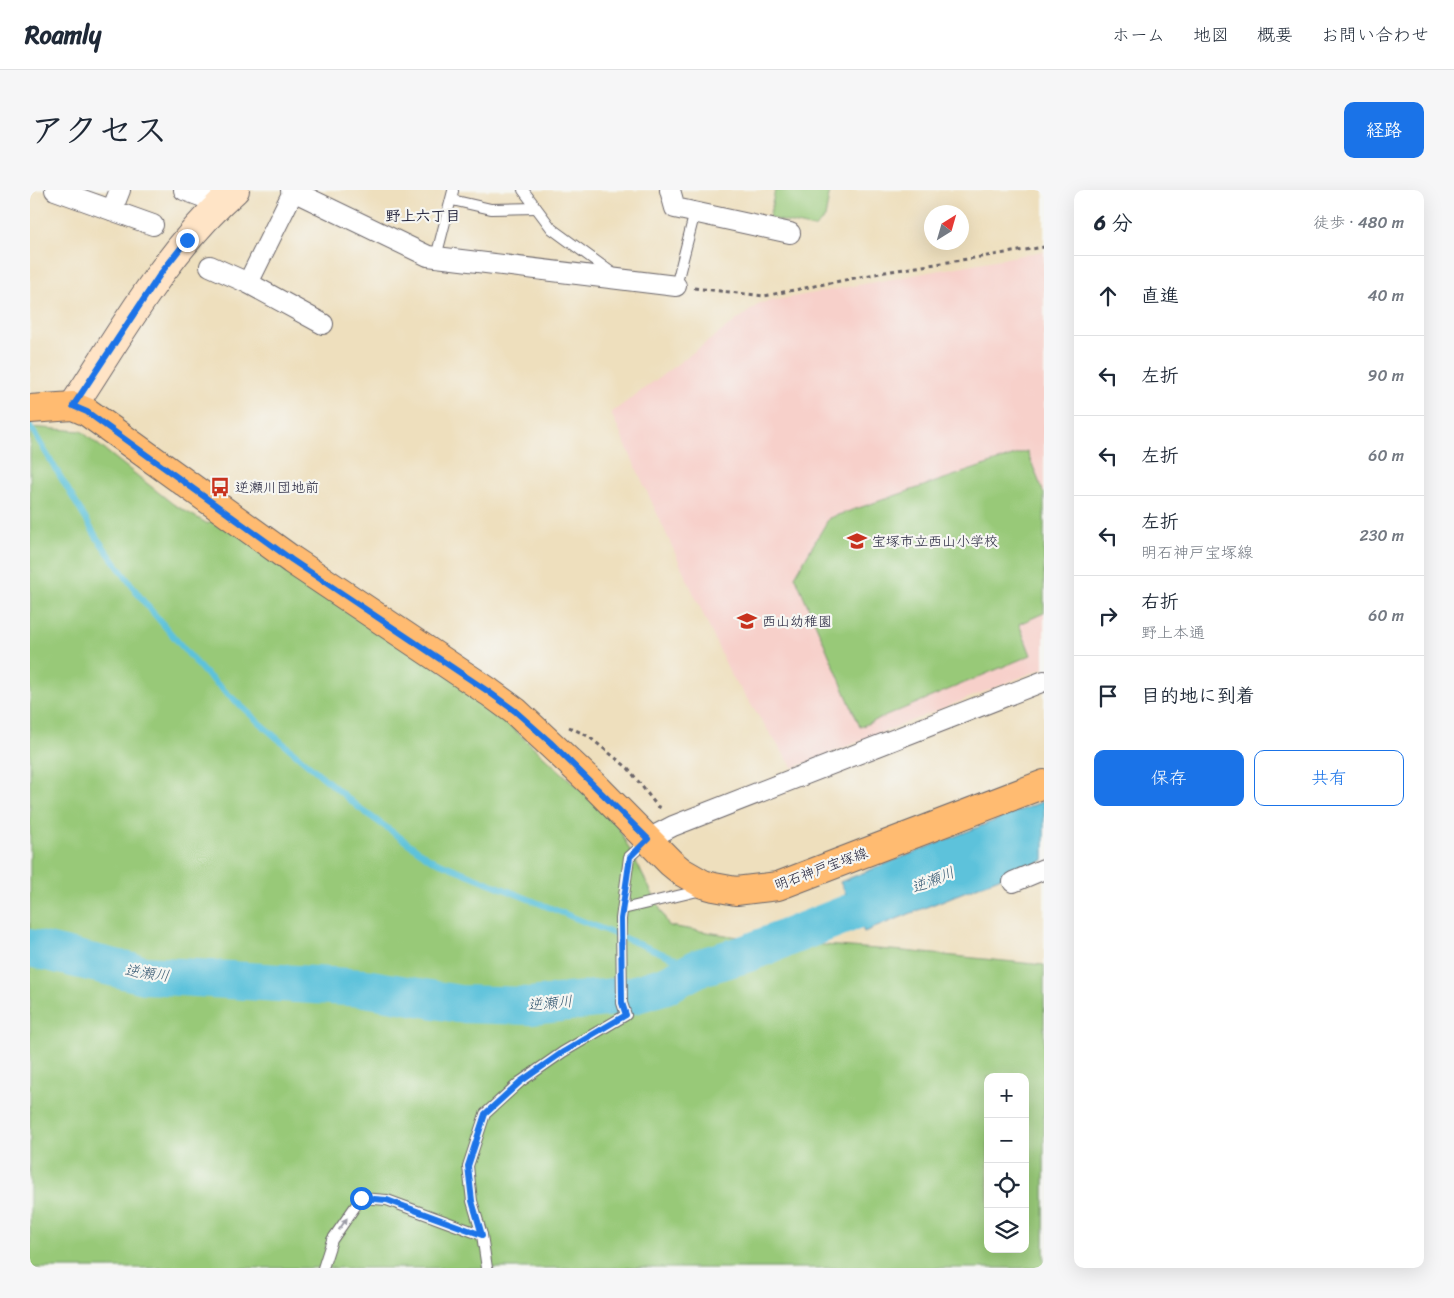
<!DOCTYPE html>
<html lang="ja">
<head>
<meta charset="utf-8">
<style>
	:root { --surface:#fff; --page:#f6f6f7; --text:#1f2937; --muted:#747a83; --line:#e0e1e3; --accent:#1a73e8 }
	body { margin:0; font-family:Sriracha,"Klee One",sans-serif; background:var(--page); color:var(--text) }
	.controls { position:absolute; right:15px; bottom:15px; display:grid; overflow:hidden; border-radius:10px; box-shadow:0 5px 20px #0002 }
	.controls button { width:45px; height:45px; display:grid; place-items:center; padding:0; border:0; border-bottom:1px solid var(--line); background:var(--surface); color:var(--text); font:25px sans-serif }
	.compass { position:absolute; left:894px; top:15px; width:45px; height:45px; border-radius:50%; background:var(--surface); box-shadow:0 5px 20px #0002; rotate:37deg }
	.stop { position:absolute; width:15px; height:15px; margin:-11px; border:4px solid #1a73e8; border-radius:50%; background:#fff }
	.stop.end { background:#1a73e8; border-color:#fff; box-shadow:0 1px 5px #0008 }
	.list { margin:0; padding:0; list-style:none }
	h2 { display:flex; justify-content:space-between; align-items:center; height:65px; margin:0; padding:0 20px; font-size:21px }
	h2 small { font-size:16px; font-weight:400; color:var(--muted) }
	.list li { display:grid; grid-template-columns:32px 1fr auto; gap:15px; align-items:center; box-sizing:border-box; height:80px; padding:0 20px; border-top:1px solid var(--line) }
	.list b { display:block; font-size:19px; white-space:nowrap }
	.list p { margin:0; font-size:16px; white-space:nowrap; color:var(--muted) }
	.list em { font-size:16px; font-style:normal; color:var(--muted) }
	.actions { display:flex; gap:10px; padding:15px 20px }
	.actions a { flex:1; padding:11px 0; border:1px solid var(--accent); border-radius:10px; text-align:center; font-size:18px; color:var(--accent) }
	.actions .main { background:var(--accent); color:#fff }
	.icon { flex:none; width:28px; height:28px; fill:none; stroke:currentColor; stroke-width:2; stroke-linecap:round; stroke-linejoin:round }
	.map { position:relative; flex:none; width:1014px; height:1078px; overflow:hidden; border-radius:10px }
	header { display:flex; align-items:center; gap:30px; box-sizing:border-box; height:70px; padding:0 25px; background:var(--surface); border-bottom:1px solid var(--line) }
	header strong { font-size:24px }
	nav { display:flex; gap:28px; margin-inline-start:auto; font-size:18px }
	.intro { display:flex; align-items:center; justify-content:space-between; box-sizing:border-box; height:120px; padding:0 30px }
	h1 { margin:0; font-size:35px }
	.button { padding:12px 22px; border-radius:10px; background:var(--accent); color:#fff; font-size:18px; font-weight:700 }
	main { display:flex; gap:30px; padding:0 30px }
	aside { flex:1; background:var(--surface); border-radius:10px; box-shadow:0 5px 20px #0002 }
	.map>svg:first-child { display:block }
	.built { fill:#f7d0ca }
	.green { fill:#98c978; stroke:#5d765a; fill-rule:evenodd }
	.water { fill:#5dc2db; stroke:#40728b }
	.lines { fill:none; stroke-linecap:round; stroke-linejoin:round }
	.stream { stroke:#5dc2db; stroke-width:6 }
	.river { stroke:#5dc2db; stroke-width:38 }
	.lane-casing { stroke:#696468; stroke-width:12 }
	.street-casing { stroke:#696468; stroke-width:22 }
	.secondary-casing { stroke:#696468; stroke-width:30 }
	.primary-casing { stroke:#696468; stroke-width:30 }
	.path { stroke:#696468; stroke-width:3; stroke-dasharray:4 4; stroke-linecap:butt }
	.lane { stroke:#fff; stroke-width:10 }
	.street { stroke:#fff; stroke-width:20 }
	.secondary { stroke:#ffe4c6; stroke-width:28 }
	.primary { stroke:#ffbb71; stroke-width:28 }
	.oneway { fill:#9c9ca7 }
	.route { stroke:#1a73e8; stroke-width:6 }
	.labels { text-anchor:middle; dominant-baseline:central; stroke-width:4.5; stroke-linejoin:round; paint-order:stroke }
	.poi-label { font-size:14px; fill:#22223b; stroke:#f6f6f2; text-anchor:start }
	.street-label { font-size:14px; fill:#22223b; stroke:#f6f6f2 }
	.neighbourhood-label { font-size:15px; font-weight:bold; fill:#22223b; stroke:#f6f6f2 }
	.water-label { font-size:15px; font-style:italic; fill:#375a73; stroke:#f6f6f2 }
</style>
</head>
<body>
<header>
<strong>Roamly</strong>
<nav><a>ホーム</a><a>地図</a><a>概要</a><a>お問い合わせ</a></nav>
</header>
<div class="intro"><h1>アクセス</h1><a class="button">経路</a></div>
<main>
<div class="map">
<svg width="1014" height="1078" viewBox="0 0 1014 1078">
	<rect width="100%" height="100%" fill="#f6f6f2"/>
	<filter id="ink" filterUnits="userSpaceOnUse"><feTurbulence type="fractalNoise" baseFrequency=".02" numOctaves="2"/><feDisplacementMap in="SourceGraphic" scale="10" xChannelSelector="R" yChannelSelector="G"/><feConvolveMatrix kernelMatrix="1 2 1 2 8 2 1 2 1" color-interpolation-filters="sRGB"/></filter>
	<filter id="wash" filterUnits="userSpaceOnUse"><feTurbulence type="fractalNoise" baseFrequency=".0096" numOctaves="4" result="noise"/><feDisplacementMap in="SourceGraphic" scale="20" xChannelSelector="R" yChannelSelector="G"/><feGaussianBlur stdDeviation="1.12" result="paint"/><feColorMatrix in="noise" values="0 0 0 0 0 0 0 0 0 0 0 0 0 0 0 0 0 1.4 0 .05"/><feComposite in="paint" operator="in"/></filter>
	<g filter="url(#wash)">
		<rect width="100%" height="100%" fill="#eedfbd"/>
		<!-- built -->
		<path class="built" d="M 1014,61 L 1014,478 L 763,578 L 700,483 L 581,223 L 730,113 Z"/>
		<!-- green -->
		<g class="green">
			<path d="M 745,0 L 800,0 L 795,28 L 784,38 L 739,28 Z"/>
			<path d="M 0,237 L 51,241 L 143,314 L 178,334 L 184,327 L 444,503 L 585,631 L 639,736 L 727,750 L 874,761 L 1014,775 L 1014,1078 L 0,1078 ZM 958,887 L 995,887 L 995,1059 L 958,1059 Z"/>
			<path d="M 997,261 L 1014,304 L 1014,423 L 989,434 L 1001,465 L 830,537 L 765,386 L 799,328 Z"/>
		</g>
		<!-- water -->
		<path class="water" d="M 1014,611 L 1014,670 L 834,742 L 810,692 Z"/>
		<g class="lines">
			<!-- stream -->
			<path class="stream" d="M 0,236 L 67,348 L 114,412 L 173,481 L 234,537 L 328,617 L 400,669 L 668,778"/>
			<!-- river -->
			<path class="river" d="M 0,758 L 115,785 L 335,798 L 429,814 L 501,816 L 603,805 L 636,795 L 668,778 L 718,763 L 873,702"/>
		</g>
	</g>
	<g filter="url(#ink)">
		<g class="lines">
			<defs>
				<g id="lane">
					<path d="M 493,0 L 522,39 L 585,85"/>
					<path d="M 422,10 L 461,19 L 506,18"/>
					<path d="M 406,67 L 423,1"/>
					<path d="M 646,96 L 665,22"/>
					<path d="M 593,719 L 672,700"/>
					<path d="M 293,1078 L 302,1050 L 331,1008 L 357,1010 L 452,1045"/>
					<path d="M 457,1078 L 452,1045 L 442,1011 L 438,976 L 455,924 L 490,892 L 533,862 L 596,825 L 592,813 L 591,729 L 599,667 L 618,650"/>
				</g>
				<g id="street">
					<path d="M 25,0 L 123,35"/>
					<path d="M 154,0 L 173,7 L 192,12"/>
					<path d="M 261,0 L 398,66 L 646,96"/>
					<path d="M 640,0 L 645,18 L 760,43"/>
					<path d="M 82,20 L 90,0"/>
					<path d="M 180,76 L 218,93 L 293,134"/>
					<path d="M 218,93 L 263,2"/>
					<path d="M 618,649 L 643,636 L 1014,491"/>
					<path d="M 983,692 L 1014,679"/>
				</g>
				<path id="secondary" d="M 43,216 C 92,142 137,60 205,0"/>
				<path id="primary" d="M 0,219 L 43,216 L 57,222 L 262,370 L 459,502 L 485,521 L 565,596 L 641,673 L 652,682 L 673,694 L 684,697 L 706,701 L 748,696 L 1014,594"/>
			</defs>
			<!-- lane casing -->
			<use href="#lane" class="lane-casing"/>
			<!-- street casing -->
			<use href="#street" class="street-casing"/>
			<!-- secondary casing -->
			<use href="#secondary" class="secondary-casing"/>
			<!-- primary casing -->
			<use href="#primary" class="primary-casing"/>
			<!-- path -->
			<g class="path">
				<path d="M 664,98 L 734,106 L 855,82 L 1014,57"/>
				<path d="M 539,537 L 558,546 L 598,578 L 627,616 L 633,619"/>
			</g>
			<!-- lane -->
			<use href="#lane" class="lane"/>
			<!-- street -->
			<use href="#street" class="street"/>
			<!-- secondary -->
			<use href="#secondary" class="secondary"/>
			<!-- primary -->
			<use href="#primary" class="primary"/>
		</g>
		<!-- one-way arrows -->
		<defs><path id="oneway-solid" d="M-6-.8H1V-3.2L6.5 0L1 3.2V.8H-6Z" transform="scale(1.25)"/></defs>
		<use class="oneway" href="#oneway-solid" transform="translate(313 1034) rotate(-55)"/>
	</g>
	<g class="lines" filter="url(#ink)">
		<!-- route -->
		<path class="route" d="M 157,50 L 131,83 L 43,216 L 57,222 L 262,370 L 459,502 L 485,521 L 520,552 L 618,649 L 600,667 L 591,729 L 592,813 L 596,825 L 533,862 L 490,892 L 455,924 L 438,976 L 442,1011 L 452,1045 L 357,1010 L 331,1008"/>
	</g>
	<!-- icons -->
	<defs>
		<symbol id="bus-bare" viewBox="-9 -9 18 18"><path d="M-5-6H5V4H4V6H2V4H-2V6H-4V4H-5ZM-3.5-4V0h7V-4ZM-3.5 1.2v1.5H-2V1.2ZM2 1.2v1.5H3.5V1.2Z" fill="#c8321e" stroke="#f6f6f2" stroke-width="2.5" paint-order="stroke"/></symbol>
		<symbol id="school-bare" viewBox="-9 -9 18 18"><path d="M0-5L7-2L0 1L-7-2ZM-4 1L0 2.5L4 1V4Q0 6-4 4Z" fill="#c8321e" stroke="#f6f6f2" stroke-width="2.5" paint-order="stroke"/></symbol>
	</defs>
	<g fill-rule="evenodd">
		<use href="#bus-bare" x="176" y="283" width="28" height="28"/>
		<use href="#school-bare" x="813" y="337" width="28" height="28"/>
		<use href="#school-bare" x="703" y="417" width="28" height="28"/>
	</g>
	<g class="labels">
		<!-- poi labels -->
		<g class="poi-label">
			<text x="205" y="297">逆瀬川団地前</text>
			<text x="842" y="351">宝塚市立西山小学校</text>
			<text x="732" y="431">西山幼稚園</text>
		</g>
		<!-- street labels -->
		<g class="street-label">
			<text transform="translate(791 679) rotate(-20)">明石神戸宝塚線</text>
		</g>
		<!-- neighbourhood labels -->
		<g class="neighbourhood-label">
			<text x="393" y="26">野上六丁目</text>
		</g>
		<!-- water labels -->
		<g class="water-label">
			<text transform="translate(903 690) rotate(-22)">逆瀬川</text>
			<text transform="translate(117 783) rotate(8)">逆瀬川</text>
			<text transform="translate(520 813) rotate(-5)">逆瀬川</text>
		</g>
	</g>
</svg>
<div class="controls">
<button>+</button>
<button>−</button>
<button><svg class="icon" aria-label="locate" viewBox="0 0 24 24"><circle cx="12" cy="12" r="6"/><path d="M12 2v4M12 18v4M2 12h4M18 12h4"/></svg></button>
<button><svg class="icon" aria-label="layers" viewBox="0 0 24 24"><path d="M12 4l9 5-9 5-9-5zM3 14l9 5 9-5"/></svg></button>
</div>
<svg class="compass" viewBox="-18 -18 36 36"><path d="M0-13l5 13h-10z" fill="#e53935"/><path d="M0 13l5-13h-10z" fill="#747a83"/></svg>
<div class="stop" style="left:331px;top:1008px"></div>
<div class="stop end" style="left:157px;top:50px"></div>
</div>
<aside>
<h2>6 分<small>徒歩 · 480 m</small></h2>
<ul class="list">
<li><svg class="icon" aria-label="ahead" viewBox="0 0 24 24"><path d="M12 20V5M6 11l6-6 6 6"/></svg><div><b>直進</b></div><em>40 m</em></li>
<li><svg class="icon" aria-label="left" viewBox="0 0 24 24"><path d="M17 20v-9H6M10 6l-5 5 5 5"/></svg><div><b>左折</b></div><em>90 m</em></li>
<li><svg class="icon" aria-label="left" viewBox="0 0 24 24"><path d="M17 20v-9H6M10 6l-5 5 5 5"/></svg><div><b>左折</b></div><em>60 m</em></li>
<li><svg class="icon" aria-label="left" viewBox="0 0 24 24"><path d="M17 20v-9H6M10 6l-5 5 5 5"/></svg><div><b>左折</b><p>明石神戸宝塚線</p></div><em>230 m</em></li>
<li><svg class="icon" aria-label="right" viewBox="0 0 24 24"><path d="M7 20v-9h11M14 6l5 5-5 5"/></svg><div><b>右折</b><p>野上本通</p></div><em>60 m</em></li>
<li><svg class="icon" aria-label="arrive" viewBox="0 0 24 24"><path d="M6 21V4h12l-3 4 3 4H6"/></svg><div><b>目的地に到着</b></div></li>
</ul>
<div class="actions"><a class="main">保存</a><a>共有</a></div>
</aside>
</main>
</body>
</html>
